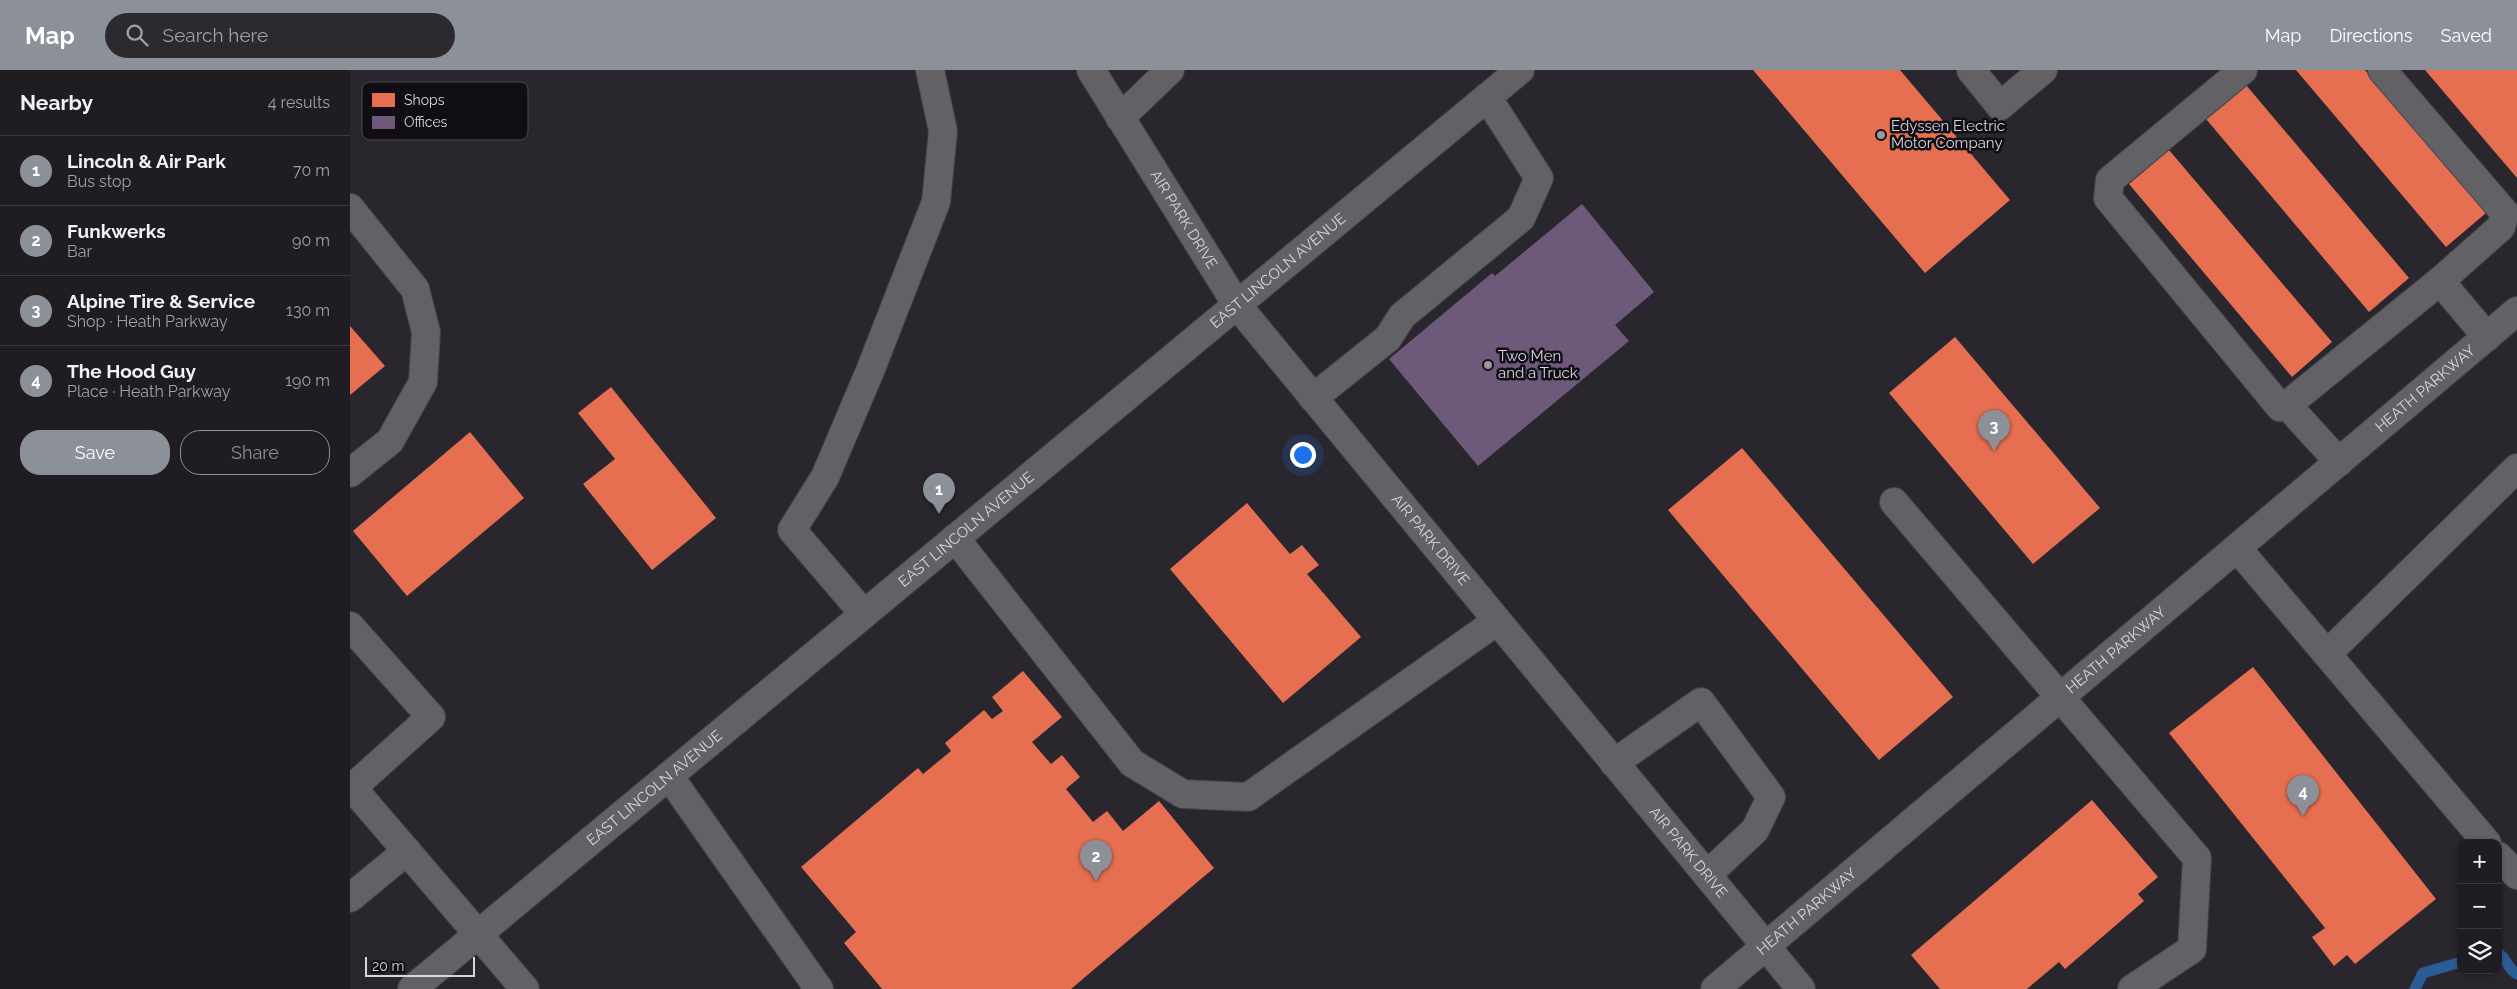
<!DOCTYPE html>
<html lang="en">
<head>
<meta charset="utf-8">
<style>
	:root { --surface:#1f1c22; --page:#2c292f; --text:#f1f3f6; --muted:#a1a1a5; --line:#3c3a40; --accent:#8c9099 }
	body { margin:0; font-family:Raleway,sans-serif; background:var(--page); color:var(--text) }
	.controls { position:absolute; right:15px; bottom:15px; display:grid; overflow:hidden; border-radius:10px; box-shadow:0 1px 4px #0004 }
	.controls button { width:45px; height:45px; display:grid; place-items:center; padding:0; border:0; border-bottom:1px solid var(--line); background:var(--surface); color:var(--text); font:25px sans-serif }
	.scale { position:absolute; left:15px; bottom:12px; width:110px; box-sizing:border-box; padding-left:5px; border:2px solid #d8d5df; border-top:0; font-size:14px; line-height:18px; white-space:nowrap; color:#d8d5df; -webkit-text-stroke:4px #100e14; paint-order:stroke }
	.you { position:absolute; left:952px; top:384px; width:18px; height:18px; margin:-12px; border:4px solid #fff; border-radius:50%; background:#1a73e8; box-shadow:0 0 0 8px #1a73e833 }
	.badge { display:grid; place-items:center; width:32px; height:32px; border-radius:50%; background:var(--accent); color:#fff; font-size:16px; font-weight:700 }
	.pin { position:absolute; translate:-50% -41px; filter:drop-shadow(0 1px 2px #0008) }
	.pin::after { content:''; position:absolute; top:26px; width:18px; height:15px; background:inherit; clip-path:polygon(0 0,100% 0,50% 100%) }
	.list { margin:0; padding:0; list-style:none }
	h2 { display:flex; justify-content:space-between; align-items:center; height:65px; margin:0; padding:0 20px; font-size:21px }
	h2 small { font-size:16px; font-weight:400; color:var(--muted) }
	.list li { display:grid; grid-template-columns:32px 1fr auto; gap:15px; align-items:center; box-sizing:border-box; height:70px; padding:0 20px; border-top:1px solid var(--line) }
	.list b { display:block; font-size:19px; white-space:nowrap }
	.list p { margin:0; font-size:16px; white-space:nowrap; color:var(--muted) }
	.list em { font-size:16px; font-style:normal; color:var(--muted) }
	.actions { display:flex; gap:10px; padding:15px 20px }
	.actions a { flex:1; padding:11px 0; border:1px solid var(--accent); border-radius:20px; text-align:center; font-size:18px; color:var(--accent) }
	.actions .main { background:var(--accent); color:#fff }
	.icon { flex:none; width:28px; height:28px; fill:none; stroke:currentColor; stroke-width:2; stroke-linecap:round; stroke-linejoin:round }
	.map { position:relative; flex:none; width:2167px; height:919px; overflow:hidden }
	header { display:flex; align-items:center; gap:30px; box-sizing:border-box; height:70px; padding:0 25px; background:var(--accent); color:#fff }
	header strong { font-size:24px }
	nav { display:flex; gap:28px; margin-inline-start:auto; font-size:18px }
	.search { width:350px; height:45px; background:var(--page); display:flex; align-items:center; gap:12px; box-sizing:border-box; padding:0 18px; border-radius:28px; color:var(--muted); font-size:19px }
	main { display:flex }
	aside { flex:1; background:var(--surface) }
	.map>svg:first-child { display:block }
	.shops { fill:#e76f51 }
	.offices { fill:#6d597a }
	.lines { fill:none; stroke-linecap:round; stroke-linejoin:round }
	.stream { stroke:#2b5c96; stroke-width:11 }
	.minor-casing { stroke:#45434a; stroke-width:30 }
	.minor { stroke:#626166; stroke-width:28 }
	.poi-dot { fill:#9b98a1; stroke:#100e14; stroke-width:2 }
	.labels { text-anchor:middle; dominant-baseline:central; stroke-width:5; stroke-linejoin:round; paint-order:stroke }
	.poi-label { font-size:15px; fill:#d8d5df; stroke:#100e14; text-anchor:start }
	.street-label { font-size:15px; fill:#d8d5df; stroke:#100e14 }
	.key { fill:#100e14; stroke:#4c4a51; stroke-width:1 }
	.key-label { font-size:14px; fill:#d8d5df }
</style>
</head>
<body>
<header>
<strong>Map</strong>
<div class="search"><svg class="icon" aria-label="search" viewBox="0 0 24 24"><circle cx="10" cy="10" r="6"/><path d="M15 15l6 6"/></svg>Search here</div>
<nav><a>Map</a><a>Directions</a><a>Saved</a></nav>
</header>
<main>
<aside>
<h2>Nearby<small>4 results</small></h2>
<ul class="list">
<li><span class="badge">1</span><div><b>Lincoln &amp; Air Park</b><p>Bus stop</p></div><em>70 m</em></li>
<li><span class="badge">2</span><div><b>Funkwerks</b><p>Bar</p></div><em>90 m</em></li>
<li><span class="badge">3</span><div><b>Alpine Tire &amp; Service</b><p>Shop · Heath Parkway</p></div><em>130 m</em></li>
<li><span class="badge">4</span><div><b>The Hood Guy</b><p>Place · Heath Parkway</p></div><em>190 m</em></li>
</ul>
<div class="actions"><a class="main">Save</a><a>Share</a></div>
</aside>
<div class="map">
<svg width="2167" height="919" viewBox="0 0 2167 919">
	<rect width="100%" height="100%" fill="#29262e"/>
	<!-- shops -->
	<g class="shops">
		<path d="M 1403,0 L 1550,0 L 1660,130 L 1575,203 Z"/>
		<path d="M 1946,0 L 2015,0 L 2136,143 L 2096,177 Z"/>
		<path d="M 2075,0 L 2167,0 L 2167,108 Z"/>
		<path d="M 1896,15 L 2059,208 L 2019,242 L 1856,49 Z"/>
		<path d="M 1819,80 L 1982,272 L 1942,307 L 1779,114 Z"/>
		<path d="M 0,256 L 35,296 L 0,325 Z"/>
		<path d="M 1605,267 L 1750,438 L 1683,494 L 1539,323 Z"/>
		<path d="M 261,317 L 366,448 L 302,500 L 233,414 L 265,389 L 228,343 Z"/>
		<path d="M 120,362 L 174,428 L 57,526 L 3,461 Z"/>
		<path d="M 1392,378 L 1603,627 L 1529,690 L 1318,440 Z"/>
		<path d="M 897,433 L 940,484 L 952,475 L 969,495 L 957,504 L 1011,567 L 933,633 L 820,499 Z"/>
		<path d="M 1903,597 L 2086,829 L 2005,894 L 1997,885 L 1984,896 L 1962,867 L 1975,858 L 1819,663 Z"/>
		<path d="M 673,601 L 712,647 L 682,672 L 701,694 L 712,685 L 730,707 L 716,719 L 743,752 L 757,741 L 773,761 L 809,731 L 864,798 L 721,919 L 532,919 L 494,873 L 506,862 L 451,797 L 568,698 L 573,704 L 601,681 L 595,673 L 634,640 L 642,649 L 653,641 L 642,627 Z"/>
		<path d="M 1742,730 L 1808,807 L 1788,824 L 1794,831 L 1715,899 L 1709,892 L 1677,919 L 1590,919 L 1561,885 Z"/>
	</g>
	<!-- offices -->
	<path class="offices" d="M 1232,134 L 1304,222 L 1265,255 L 1279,271 L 1128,396 L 1039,289 L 1142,203 L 1145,206 Z"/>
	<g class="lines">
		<!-- stream -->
		<g class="stream">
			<path d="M 2148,883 C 2157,888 2157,899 2167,904"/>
			<path d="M 2065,919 L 2073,903 L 2111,892"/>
		</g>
		<defs>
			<g id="minor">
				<path id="s1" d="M 741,0 L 887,235 L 1451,919"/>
				<path d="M 1621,0 L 1650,36 L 1693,0"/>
				<path d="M 1893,0 L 1760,110 L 1758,128 L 1930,337 L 1937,335 L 2090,211 L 2151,157 L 2155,143 L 2032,0"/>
				<path d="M 770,48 L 820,0"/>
				<path d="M 0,138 L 65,219 L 76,262 L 73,312 L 40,371 L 0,403"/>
				<path d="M 2090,211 L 2137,267"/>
				<path d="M 963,328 L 1038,268 L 1052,246 L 1171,148 L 1189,108 L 1137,27"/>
				<path d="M 1937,335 L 1989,392"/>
				<path d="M 1544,432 L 1847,788 L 1842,879 L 1782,919"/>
				<path d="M 605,468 L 782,693 L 833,724 L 898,727 L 1147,551"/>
				<path d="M 1887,478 L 2137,773"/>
				<path d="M 514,544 L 442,460 L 475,407 L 520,301 L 586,132 L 593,61 L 580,0"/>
				<path d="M 0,556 L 81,647 L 2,718"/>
				<path d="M 1977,584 L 2167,398"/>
				<path d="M 1264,693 L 1351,632 L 1421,727 L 1405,760 L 1357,805"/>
				<path d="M 319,706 L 469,919"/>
				<path d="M 0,715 L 175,919"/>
				<path d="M 2148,786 L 2167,805"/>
				<path d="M 0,828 L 57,781"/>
				<path id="s2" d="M 62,919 L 1170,0"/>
				<path id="s3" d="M 1365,919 L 2167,241"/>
			</g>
		</defs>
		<!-- minor casing -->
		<use href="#minor" class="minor-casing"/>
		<!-- minor -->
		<use href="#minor" class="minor"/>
	</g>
	<!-- markers -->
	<g class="poi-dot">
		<circle cx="1531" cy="65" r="5"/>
		<circle cx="1138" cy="295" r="5"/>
	</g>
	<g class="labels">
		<!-- poi labels -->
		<g class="poi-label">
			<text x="1541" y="56">Edyssen Electric<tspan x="1541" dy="17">Motor Company</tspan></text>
			<text x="1148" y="286">Two Men<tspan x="1148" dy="17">and a Truck</tspan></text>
		</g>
		<!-- street labels -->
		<g class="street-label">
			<text stroke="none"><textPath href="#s1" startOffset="176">AIR PARK DRIVE</textPath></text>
			<text stroke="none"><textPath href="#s2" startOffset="1125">EAST LINCOLN AVENUE</textPath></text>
			<text stroke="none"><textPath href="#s3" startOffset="930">HEATH PARKWAY</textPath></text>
			<text stroke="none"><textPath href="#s2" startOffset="720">EAST LINCOLN AVENUE</textPath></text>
			<text stroke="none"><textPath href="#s1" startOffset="581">AIR PARK DRIVE</textPath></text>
			<text stroke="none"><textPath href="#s3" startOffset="525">HEATH PARKWAY</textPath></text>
			<text stroke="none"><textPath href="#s2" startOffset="315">EAST LINCOLN AVENUE</textPath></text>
			<text stroke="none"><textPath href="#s1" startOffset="986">AIR PARK DRIVE</textPath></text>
			<text stroke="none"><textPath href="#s3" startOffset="120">HEATH PARKWAY</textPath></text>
		</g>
	</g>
	<!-- legend -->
	<rect x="12" y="12" width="166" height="58" rx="8" class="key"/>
	<rect x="22" y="23" width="23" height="14" fill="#e76f51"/>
	<rect x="22" y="46" width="23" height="13" fill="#6d597a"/>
	<g class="key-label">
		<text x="54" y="35">Shops</text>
		<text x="54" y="57">Offices</text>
	</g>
</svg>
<div class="controls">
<button>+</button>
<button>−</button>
<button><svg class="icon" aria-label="layers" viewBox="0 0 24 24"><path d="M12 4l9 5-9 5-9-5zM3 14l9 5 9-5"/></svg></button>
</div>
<div class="scale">20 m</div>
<div class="you"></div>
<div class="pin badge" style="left:589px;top:444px">1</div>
<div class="pin badge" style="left:746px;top:811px">2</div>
<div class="pin badge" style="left:1644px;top:381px">3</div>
<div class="pin badge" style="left:1953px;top:746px">4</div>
</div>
</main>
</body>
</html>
